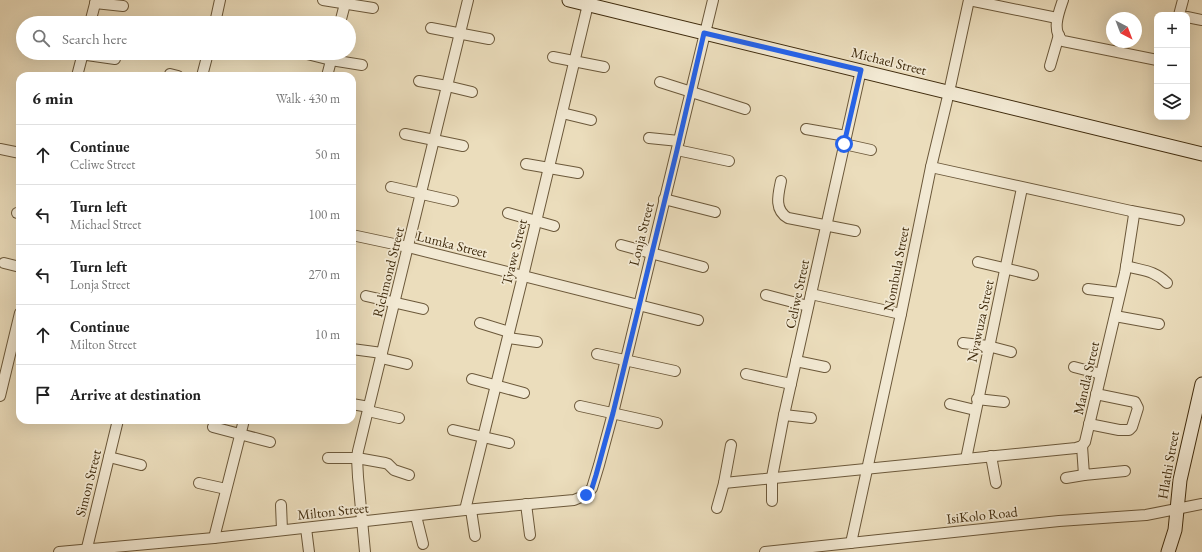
<!DOCTYPE html>
<html lang="en">
<head>
<meta charset="utf-8">
<style>
	:root { --surface:#fff; --page:#f2f2f2; --text:#222; --muted:#767676; --line:#e0e0e0 }
	body { margin:0; font-family:"EB Garamond",serif; background:var(--page); color:var(--text) }
	.controls { position:absolute; right:12px; top:12px; display:grid; overflow:hidden; border-radius:8px; box-shadow:0 4px 16px #0002 }
	.controls button { width:36px; height:36px; display:grid; place-items:center; padding:0; border:0; border-bottom:1px solid var(--line); background:var(--surface); color:var(--text); font:20px sans-serif }
	.compass { position:absolute; left:1106px; top:12px; width:36px; height:36px; border-radius:50%; background:var(--surface); box-shadow:0 4px 16px #0002; rotate:138deg }
	.stop { position:absolute; width:12px; height:12px; margin:-9px; border:3px solid #2563eb; border-radius:50%; background:#fff }
	.stop.end { background:#2563eb; border-color:#fff; box-shadow:0 1px 4px #0008 }
	.list { margin:0; padding:0; list-style:none }
	h2 { display:flex; justify-content:space-between; align-items:center; height:52px; margin:0; padding:0 16px; font-size:17px }
	h2 small { font-size:13px; font-weight:400; color:var(--muted) }
	.list li { display:grid; grid-template-columns:26px 1fr auto; gap:12px; align-items:center; box-sizing:border-box; height:60px; padding:0 16px; border-top:1px solid var(--line) }
	.list b { display:block; font-size:15px; white-space:nowrap }
	.list p { margin:0; font-size:13px; white-space:nowrap; color:var(--muted) }
	.list em { font-size:13px; font-style:normal; color:var(--muted) }
	.icon { flex:none; width:22px; height:22px; fill:none; stroke:currentColor; stroke-width:2; stroke-linecap:round; stroke-linejoin:round }
	.map { position:relative; flex:none; width:1202px; height:552px; overflow:hidden }
	.search { position:absolute; background:var(--surface); box-shadow:0 4px 16px #0002; left:16px; top:16px; width:340px; height:44px; display:flex; align-items:center; gap:10px; box-sizing:border-box; padding:0 14px; border-radius:22px; color:var(--muted); font-size:15px }
	.panel { position:absolute; background:var(--surface); box-shadow:0 4px 16px #0002; left:16px; top:72px; width:340px; height:352px; border-radius:12px }
	.map>svg:first-child { display:block }
	.lines { fill:none; stroke-linecap:round; stroke-linejoin:round }
	.street-casing { stroke:#6b583a; stroke-width:12 }
	.secondary-casing { stroke:#402c0e; stroke-width:15 }
	.street { stroke:#f2e9d3; stroke-width:10 }
	.secondary { stroke:#f2e9d3; stroke-width:13 }
	.route { stroke:#2563eb; stroke-width:5 }
	.labels { text-anchor:middle; dominant-baseline:central; stroke-width:3.5; stroke-linejoin:round; paint-order:stroke }
	.street-label { font-size:14px; fill:#402c0e; stroke:#f2e9d3 }
</style>
</head>
<body>
<div class="map">
<svg width="1202" height="552" viewBox="0 0 1202 552">
	<rect width="100%" height="100%" fill="#ebddbc"/>
	<filter id="stains"><feTurbulence type="fractalNoise" baseFrequency=".005" numOctaves="4"/><feColorMatrix values="0 0 0 0 .2 0 0 0 0 .09 0 0 0 0 .02 0 0 0 .5 -.17"/></filter>
	<radialGradient id="worn" r=".72"><stop offset=".6" stop-color="#630" stop-opacity="0"/><stop offset="1" stop-color="#630" stop-opacity=".3"/></radialGradient>
	<g class="lines">
		<defs>
			<g id="street">
				<path d="M 323,0 L 373,8"/>
				<path d="M 969,0 L 1057,18"/>
				<path d="M 1063,0 C 1059,12 1051,31 1063,41 L 1157,60"/>
				<path d="M 95,3 L 123,6"/>
				<path d="M 1179,15 L 1183,0"/>
				<path d="M 1187,17 L 1202,20"/>
				<path d="M 90,23 L 96,0"/>
				<path d="M 215,23 L 220,0"/>
				<path d="M 340,23 L 346,0"/>
				<path d="M 431,28 L 489,39"/>
				<path d="M 73,53 L 115,59"/>
				<path d="M 303,53 L 331,60 L 362,65"/>
				<path d="M 553,57 L 604,67"/>
				<path d="M 1050,66 L 1059,35"/>
				<path d="M 170,74 L 178,76"/>
				<path d="M 77,76 L 83,53"/>
				<path d="M 202,76 L 208,53"/>
				<path d="M 327,76 L 333,53"/>
				<path d="M 419,81 L 447,86 L 472,92"/>
				<path d="M 660,82 L 745,109"/>
				<path d="M 562,113 L 591,120"/>
				<path d="M 806,129 L 846,136"/>
				<path d="M 405,134 L 463,146"/>
				<path d="M 649,138 L 679,141"/>
				<path d="M 844,144 L 871,150"/>
				<path d="M 0,149 L 20,153"/>
				<path d="M 677,150 L 729,161"/>
				<path d="M 526,164 L 578,173"/>
				<path d="M 781,181 C 778,195 774,210 788,218 L 855,231"/>
				<path d="M 391,187 L 453,201"/>
				<path d="M 664,199 L 715,212"/>
				<path d="M 1131,211 L 1179,220"/>
				<path d="M 17,213 L 20,213"/>
				<path d="M 508,213 L 554,226"/>
				<path d="M 352,235 L 408,247 L 698,320"/>
				<path d="M 621,245 L 703,267"/>
				<path d="M 978,262 L 1033,275"/>
				<path d="M 4,263 L 20,267"/>
				<path d="M 1126,266 C 1143,271 1154,270 1167,283"/>
				<path d="M 1088,289 L 1120,293"/>
				<path d="M 811,294 L 901,314"/>
				<path d="M 766,295 L 808,306"/>
				<path d="M 366,296 L 423,309"/>
				<path d="M 1115,316 L 1159,324"/>
				<path d="M 480,323 L 509,332"/>
				<path d="M 508,338 L 537,342"/>
				<path d="M 963,343 L 988,346 L 1011,352"/>
				<path d="M 352,349 L 382,353"/>
				<path d="M 597,354 L 675,371"/>
				<path d="M 381,358 L 407,364"/>
				<path d="M 796,361 L 825,367"/>
				<path d="M 1074,367 L 1101,374"/>
				<path d="M 746,374 L 791,384"/>
				<path d="M 472,379 L 524,393"/>
				<path d="M 0,396 L 20,313"/>
				<path d="M 977,399 L 1004,402"/>
				<path d="M 352,404 L 369,407"/>
				<path d="M 950,404 L 975,410"/>
				<path d="M 580,406 L 657,423"/>
				<path d="M 368,411 L 399,418"/>
				<path d="M 784,415 L 811,418"/>
				<path d="M 1089,424 L 1119,430 L 1129,430 L 1132,427 L 1138,408 L 1135,402 L 1096,394"/>
				<path d="M 213,427 L 270,442"/>
				<path d="M 453,430 L 509,443"/>
				<path d="M 1082,446 L 1084,475 L 1125,471"/>
				<path d="M 991,456 L 996,483"/>
				<path d="M 109,457 L 141,465"/>
				<path d="M 328,458 L 357,458 L 385,463 L 388,464 L 394,470 L 409,475"/>
				<path d="M 966,459 L 1022,188"/>
				<path d="M 1066,478 L 1084,475"/>
				<path d="M 199,483 L 226,489"/>
				<path d="M 724,483 L 1076,448 L 1082,446 L 1085,442 L 1125,273 L 1134,215 L 1131,211 L 931,167"/>
				<path d="M 772,501 L 772,477 L 784,415 L 861,70"/>
				<path d="M 526,504 L 530,535"/>
				<path d="M 281,505 L 282,530"/>
				<path d="M 717,508 L 724,483 L 731,445"/>
				<path d="M 465,510 L 523,276 L 589,0"/>
				<path d="M 471,510 L 475,536"/>
				<path d="M 416,516 L 423,544"/>
				<path d="M 306,528 L 309,552"/>
				<path d="M 214,538 L 244,420"/>
				<path d="M 851,543 L 901,314 L 931,167 L 949,92 L 969,0"/>
				<path d="M 59,552 L 214,538 L 465,510 L 574,500 L 586,495 L 592,488 L 599,465 L 613,413 L 713,0"/>
				<path d="M 86,552 L 118,420"/>
				<path d="M 365,552 L 358,477 L 357,458 L 358,451 L 468,0"/>
				<path d="M 765,552 L 1059,521 L 1146,515 L 1202,504"/>
			</g>
			<g id="secondary">
				<path d="M 569,0 L 1202,154"/>
				<path d="M 1168,552 L 1175,530 L 1180,480 L 1202,384"/>
			</g>
		</defs>
		<!-- street casing -->
		<use href="#street" class="street-casing"/>
		<!-- secondary casing -->
		<use href="#secondary" class="secondary-casing"/>
		<!-- street -->
		<use href="#street" class="street"/>
		<!-- secondary -->
		<use href="#secondary" class="secondary"/>
	</g>
	<g class="lines">
		<!-- route -->
		<path class="route" d="M 586,495 L 592,488 L 596,475 L 613,413 L 677,150 L 704,33 L 861,70 L 844,144"/>
	</g>
	<g class="labels">
		<!-- street labels -->
		<g class="street-label">
			<text transform="translate(889 61) rotate(14)">Michael Street</text>
			<text transform="translate(641 234) rotate(-76)">Lonja Street</text>
			<text transform="translate(452 244) rotate(14)">Lumka Street</text>
			<text transform="translate(514 252) rotate(-76)">Tyawe Street</text>
			<text transform="translate(896 269) rotate(-79)">Nombula Street</text>
			<text transform="translate(388 272) rotate(-76)">Richmond Street</text>
			<text transform="translate(797 294) rotate(-78)">Celiwe Street</text>
			<text transform="translate(980 321) rotate(-78)">Nyawuza Street</text>
			<text transform="translate(1086 378) rotate(-77)">Mandla Street</text>
			<text transform="translate(1168 465) rotate(-80)">Hlathi Street</text>
			<text transform="translate(88 483) rotate(-76)">Simon Street</text>
			<text transform="translate(333 511) rotate(-6)">Milton Street</text>
			<text transform="translate(982 515) rotate(-6)">IsiKolo Road</text>
		</g>
	</g>
	<rect width="100%" height="100%" filter="url(#stains)"/>
	<rect width="100%" height="100%" fill="url(#worn)"/>
</svg>
<div class="controls">
<button>+</button>
<button>−</button>
<button><svg class="icon" aria-label="layers" viewBox="0 0 24 24"><path d="M12 4l9 5-9 5-9-5zM3 14l9 5 9-5"/></svg></button>
</div>
<svg class="compass" viewBox="-18 -18 36 36"><path d="M0-13l5 13h-10z" fill="#e53935"/><path d="M0 13l5-13h-10z" fill="#767676"/></svg>
<div class="stop" style="left:844px;top:144px"></div>
<div class="stop end" style="left:586px;top:495px"></div>
<div class="search"><svg class="icon" aria-label="search" viewBox="0 0 24 24"><circle cx="10" cy="10" r="6"/><path d="M15 15l6 6"/></svg>Search here</div>
<section class="panel">
<h2>6 min<small>Walk · 430 m</small></h2>
<ul class="list">
<li><svg class="icon" aria-label="ahead" viewBox="0 0 24 24"><path d="M12 20V5M6 11l6-6 6 6"/></svg><div><b>Continue</b><p>Celiwe Street</p></div><em>50 m</em></li>
<li><svg class="icon" aria-label="left" viewBox="0 0 24 24"><path d="M17 20v-9H6M10 6l-5 5 5 5"/></svg><div><b>Turn left</b><p>Michael Street</p></div><em>100 m</em></li>
<li><svg class="icon" aria-label="left" viewBox="0 0 24 24"><path d="M17 20v-9H6M10 6l-5 5 5 5"/></svg><div><b>Turn left</b><p>Lonja Street</p></div><em>270 m</em></li>
<li><svg class="icon" aria-label="ahead" viewBox="0 0 24 24"><path d="M12 20V5M6 11l6-6 6 6"/></svg><div><b>Continue</b><p>Milton Street</p></div><em>10 m</em></li>
<li><svg class="icon" aria-label="arrive" viewBox="0 0 24 24"><path d="M6 21V4h12l-3 4 3 4H6"/></svg><div><b>Arrive at destination</b></div></li>
</ul>
</section>
</div>
</body>
</html>
